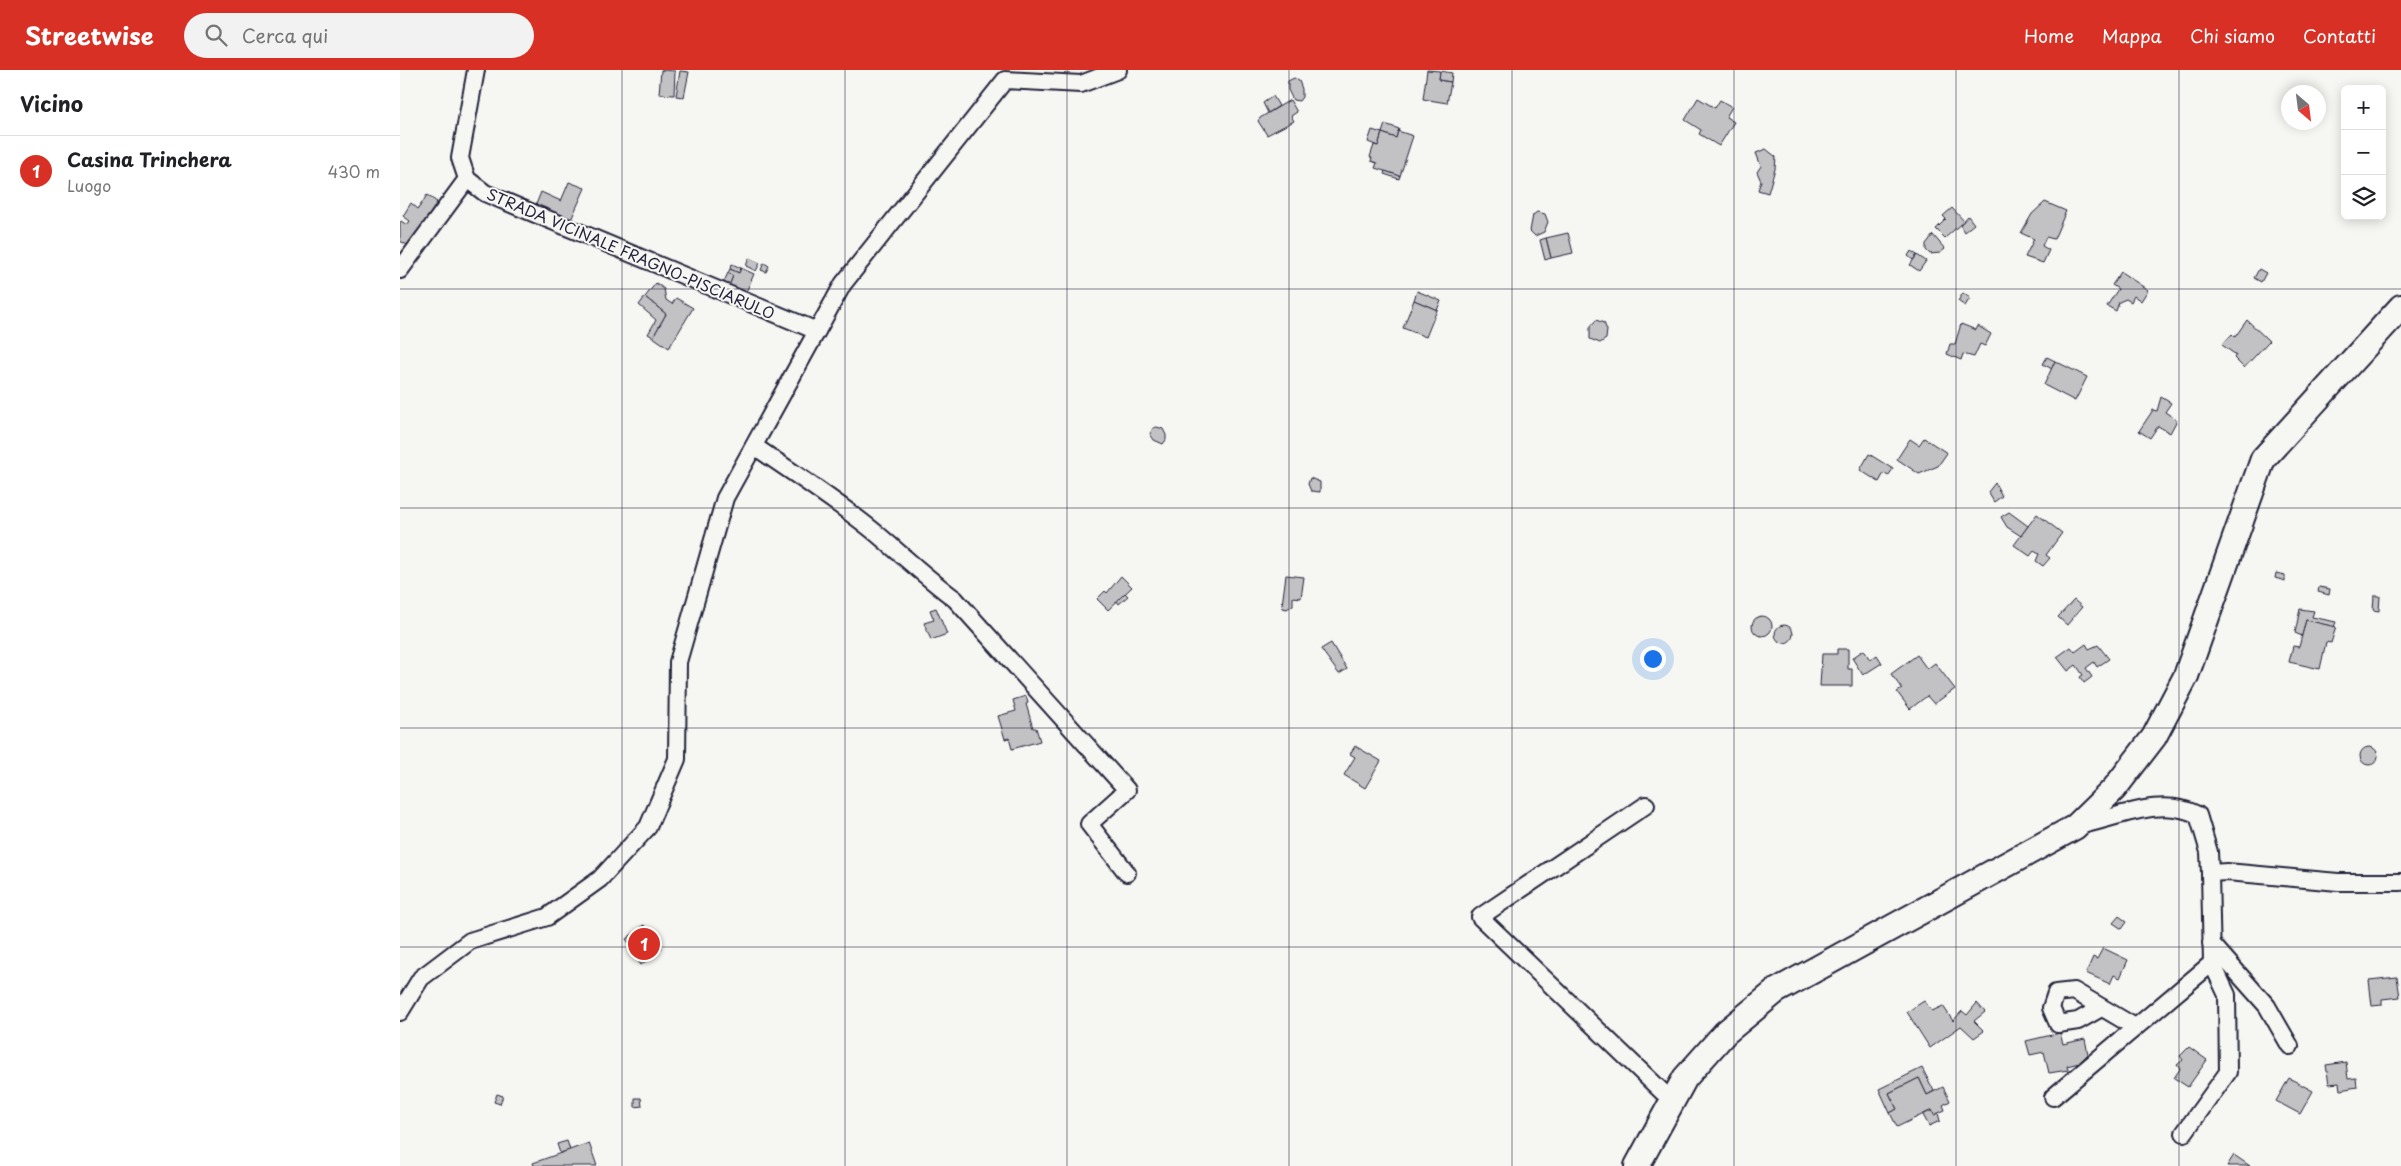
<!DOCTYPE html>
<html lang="it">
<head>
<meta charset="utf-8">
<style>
	:root { --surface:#fff; --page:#f2f2f2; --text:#202124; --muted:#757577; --line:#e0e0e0; --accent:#d93025 }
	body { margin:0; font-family:"Playpen Sans",sans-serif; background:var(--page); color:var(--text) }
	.controls { position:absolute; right:15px; top:15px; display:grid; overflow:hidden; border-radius:8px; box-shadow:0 2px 12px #0003 }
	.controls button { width:45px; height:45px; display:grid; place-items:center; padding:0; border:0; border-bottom:1px solid var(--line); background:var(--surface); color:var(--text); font:25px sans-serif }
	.compass { position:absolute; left:1881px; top:15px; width:45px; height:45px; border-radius:50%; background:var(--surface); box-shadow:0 2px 12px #0003; rotate:152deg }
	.you { position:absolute; left:1252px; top:588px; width:18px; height:18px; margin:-12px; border:4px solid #fff; border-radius:50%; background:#1a73e8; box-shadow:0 0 0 8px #1a73e833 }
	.badge { display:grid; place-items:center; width:32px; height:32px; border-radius:50%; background:var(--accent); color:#fff; font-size:16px; font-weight:700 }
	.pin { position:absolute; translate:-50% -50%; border:2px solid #fff; box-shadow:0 1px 5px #0006 }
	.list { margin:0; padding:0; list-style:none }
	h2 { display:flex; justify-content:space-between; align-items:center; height:65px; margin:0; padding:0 20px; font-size:21px }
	h2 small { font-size:16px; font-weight:400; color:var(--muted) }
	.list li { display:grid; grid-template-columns:32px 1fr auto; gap:15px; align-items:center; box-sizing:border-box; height:70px; padding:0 20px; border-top:1px solid var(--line) }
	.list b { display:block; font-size:19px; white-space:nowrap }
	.list p { margin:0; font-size:16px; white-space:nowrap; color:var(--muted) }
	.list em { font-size:16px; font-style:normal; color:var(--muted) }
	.icon { flex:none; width:28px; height:28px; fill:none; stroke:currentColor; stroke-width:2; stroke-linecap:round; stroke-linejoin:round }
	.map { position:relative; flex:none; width:2001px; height:1096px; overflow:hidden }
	header { display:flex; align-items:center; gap:30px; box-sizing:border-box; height:70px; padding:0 25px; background:var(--accent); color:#fff }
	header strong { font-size:24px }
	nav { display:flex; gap:28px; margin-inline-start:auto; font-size:18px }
	.search { width:350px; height:45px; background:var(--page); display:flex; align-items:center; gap:12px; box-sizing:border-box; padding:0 18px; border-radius:28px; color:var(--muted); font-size:19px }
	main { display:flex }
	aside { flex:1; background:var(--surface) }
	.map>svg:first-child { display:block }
	.building { fill:#c2c2c4; stroke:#22223b }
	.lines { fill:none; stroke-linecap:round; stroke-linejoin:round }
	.minor-casing { stroke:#22223b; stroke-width:20 }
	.secondary-casing { stroke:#22223b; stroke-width:28 }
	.minor { stroke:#f6f6f2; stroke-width:16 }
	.secondary { stroke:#f6f6f2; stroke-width:24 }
	.grid { fill:none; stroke:#22223b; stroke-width:1; stroke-opacity:0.55 }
	.labels { text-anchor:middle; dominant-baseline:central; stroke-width:4; stroke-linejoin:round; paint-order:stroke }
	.street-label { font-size:15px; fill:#22223b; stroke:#f6f6f2 }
</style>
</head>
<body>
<header>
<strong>Streetwise</strong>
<div class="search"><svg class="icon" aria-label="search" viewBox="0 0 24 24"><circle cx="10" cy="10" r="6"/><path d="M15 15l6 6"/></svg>Cerca qui</div>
<nav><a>Home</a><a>Mappa</a><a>Chi siamo</a><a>Contatti</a></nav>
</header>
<main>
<aside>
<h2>Vicino<small></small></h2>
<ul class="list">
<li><span class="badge">1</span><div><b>Casina Trinchera</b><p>Luogo</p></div><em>430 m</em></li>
</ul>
</aside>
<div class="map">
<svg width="2001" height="1096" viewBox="0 0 2001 1096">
	<rect width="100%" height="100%" fill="#f6f6f2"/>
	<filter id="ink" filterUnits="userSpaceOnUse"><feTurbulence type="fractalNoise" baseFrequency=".02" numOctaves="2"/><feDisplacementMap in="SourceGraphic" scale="10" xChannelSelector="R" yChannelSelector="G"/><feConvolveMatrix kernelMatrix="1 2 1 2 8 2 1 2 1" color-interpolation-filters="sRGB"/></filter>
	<g filter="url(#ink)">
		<!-- building -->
		<g class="building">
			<path d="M 261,0 L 275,1 L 274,25 L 259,24 Z"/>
			<path d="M 1027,0 L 1040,1 L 1039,10 L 1051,12 L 1047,33 L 1023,29 Z"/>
			<path d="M 280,1 L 289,2 L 284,27 L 276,26 Z"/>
			<path d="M 1040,1 L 1052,3 L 1051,12 L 1039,10 Z"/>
			<path d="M 894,8 L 899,11 L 902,19 L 902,27 L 899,31 L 893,30 L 888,20 L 888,11 Z"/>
			<path d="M 873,26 L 879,36 L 868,43 L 863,33 Z"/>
			<path d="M 1298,28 L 1315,38 L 1320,30 L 1332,37 L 1326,47 L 1334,52 L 1319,76 L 1299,64 L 1301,60 L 1285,50 Z"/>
			<path d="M 890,30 L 897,42 L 891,46 L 894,51 L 867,65 L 858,51 L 860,48 Z"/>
			<path d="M 985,54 L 999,59 L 996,68 L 982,63 Z"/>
			<path d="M 972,60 L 982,63 L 978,76 L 968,72 Z"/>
			<path d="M 998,61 L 1013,66 L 1000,106 L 975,98 L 977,93 L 971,91 L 972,88 L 970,87 L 974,75 L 978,76 L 982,63 L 996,68 Z"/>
			<path d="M 1366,79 L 1376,87 L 1375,99 L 1368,123 L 1358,120 L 1361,111 L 1357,102 L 1361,96 L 1356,83 Z"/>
			<path d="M 985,101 L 1000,106 L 999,109 L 984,104 Z"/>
			<path d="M 169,112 L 185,118 L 170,152 L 135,137 L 141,122 L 161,131 Z"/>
			<path d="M 27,125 L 37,132 L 20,162 L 9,176 L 0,171 L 0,153 L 1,151 L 7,155 L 10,151 L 3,146 L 11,133 L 18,139 Z"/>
			<path d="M 1645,132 L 1666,141 L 1654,169 L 1646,167 L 1642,176 L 1649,180 L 1643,193 L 1625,187 L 1634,169 L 1621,163 L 1632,144 Z"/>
			<path d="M 1552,138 L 1564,151 L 1545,168 L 1536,159 L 1546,149 L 1543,146 Z"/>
			<path d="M 1137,142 L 1145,144 L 1148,152 L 1144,162 L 1135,166 L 1130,161 L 1133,145 Z"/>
			<path d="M 1568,146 L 1574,154 L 1564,162 L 1560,155 Z"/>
			<path d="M 1168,163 L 1173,183 L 1151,188 L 1146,168 Z"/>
			<path d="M 1533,165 L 1545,179 L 1540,183 L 1530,184 L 1526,180 L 1526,174 Z"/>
			<path d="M 1146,168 L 1151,188 L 1145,190 L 1140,170 Z"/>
			<path d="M 1511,181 L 1517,185 L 1513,190 L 1508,186 Z"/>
			<path d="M 1517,185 L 1526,191 L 1519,201 L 1510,195 Z"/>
			<path d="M 349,188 L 360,193 L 356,201 L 346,196 Z"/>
			<path d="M 364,193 L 369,196 L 366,202 L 361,200 Z"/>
			<path d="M 332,194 L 341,198 L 339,203 L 330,199 Z"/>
			<path d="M 341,198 L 354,204 L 346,222 L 342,220 L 340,223 L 328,218 L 333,206 L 328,203 L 330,199 L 339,203 Z"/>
			<path d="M 1859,199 L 1866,203 L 1861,212 L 1854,208 Z"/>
			<path d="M 1721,202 L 1748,220 L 1741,231 L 1734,226 L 1731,232 L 1726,229 L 1719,232 L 1716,241 L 1707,236 L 1718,219 L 1712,215 Z"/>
			<path d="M 328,203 L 333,206 L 328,218 L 322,216 Z"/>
			<path d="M 256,213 L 264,219 L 266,230 L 272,234 L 276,228 L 293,238 L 269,278 L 253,267 L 266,244 L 245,227 Z"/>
			<path d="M 1017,221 L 1041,231 L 1037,240 L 1014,230 Z"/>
			<path d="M 1563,223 L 1570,228 L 1565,236 L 1558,231 Z"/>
			<path d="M 245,227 L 266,244 L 253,267 L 248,264 L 256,250 L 239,235 Z"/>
			<path d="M 1014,230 L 1037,240 L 1026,267 L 1003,258 Z"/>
			<path d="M 1196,250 L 1204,253 L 1207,260 L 1206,269 L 1200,273 L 1190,269 L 1190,257 Z"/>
			<path d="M 1847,250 L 1869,271 L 1844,298 L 1834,288 L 1836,285 L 1822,275 L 1832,264 L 1835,267 Z"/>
			<path d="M 1561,254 L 1576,260 L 1578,256 L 1591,264 L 1585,276 L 1580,274 L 1574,287 L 1563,284 L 1561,290 L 1547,284 L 1550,274 L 1555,274 Z"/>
			<path d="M 1647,287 L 1655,291 L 1652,299 L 1643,294 Z"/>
			<path d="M 1655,291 L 1687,307 L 1675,331 L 1644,315 Z"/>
			<path d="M 1761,327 L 1771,333 L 1765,342 L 1777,350 L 1770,363 L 1758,356 L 1750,368 L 1739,361 L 1753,340 L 1757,341 Z"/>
			<path d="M 757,357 L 763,359 L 766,365 L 766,370 L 763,374 L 754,370 L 750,364 L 753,358 Z"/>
			<path d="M 1524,368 L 1547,383 L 1538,396 L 1519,404 L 1497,389 L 1510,369 L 1519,375 Z"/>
			<path d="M 1469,384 L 1493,399 L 1488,406 L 1484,403 L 1479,412 L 1460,400 Z"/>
			<path d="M 910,408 L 920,412 L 920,422 L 911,421 L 908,414 Z"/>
			<path d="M 1595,413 L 1602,426 L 1594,432 L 1588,422 Z"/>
			<path d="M 1609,442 L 1628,456 L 1621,466 L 1607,457 L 1601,447 Z"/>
			<path d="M 1637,444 L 1662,463 L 1646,485 L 1650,488 L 1643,496 L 1636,491 L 1639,484 L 1634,481 L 1630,486 L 1614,475 Z"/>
			<path d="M 1876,503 L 1885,505 L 1885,511 L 1875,508 Z"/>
			<path d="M 886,505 L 904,507 L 901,528 L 893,527 L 893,535 L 887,539 L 883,538 L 882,535 Z"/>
			<path d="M 721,506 L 732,517 L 708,540 L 697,529 L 705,521 L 707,523 Z"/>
			<path d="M 1919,517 L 1930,519 L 1929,525 L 1918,522 Z"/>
			<path d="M 725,523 L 728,526 L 719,534 L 717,531 Z"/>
			<path d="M 1974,526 L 1980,526 L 1979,541 L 1973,540 Z"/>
			<path d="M 1674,530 L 1682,537 L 1667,555 L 1658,547 Z"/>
			<path d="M 536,538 L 547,564 L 531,570 L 524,553 L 534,550 L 530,540 Z"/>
			<path d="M 1900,539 L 1914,541 L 1912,547 L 1936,552 L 1934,557 L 1906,550 L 1902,566 L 1895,563 Z"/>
			<circle cx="1362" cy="556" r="10"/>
			<path d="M 1906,550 L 1936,557 L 1931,573 L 1926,572 L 1920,599 L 1889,592 L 1893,576 L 1899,577 Z"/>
			<circle cx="1384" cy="564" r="9"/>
			<path d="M 931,573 L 947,599 L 939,604 L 921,579 Z"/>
			<path d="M 1686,574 L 1689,579 L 1698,575 L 1709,589 L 1697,597 L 1694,592 L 1686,598 L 1692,607 L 1684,613 L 1680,607 L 1683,605 L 1676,595 L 1668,601 L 1657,587 L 1671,577 L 1675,582 Z"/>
			<path d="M 1437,579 L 1448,579 L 1448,599 L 1452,599 L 1452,616 L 1420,616 L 1422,584 L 1437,584 Z"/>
			<path d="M 1464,580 L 1470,590 L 1477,585 L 1482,593 L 1463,605 L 1452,588 Z"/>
			<path d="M 1517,585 L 1527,599 L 1535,593 L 1555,619 L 1534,634 L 1527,626 L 1510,639 L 1497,622 L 1502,619 L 1491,604 Z"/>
			<path d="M 626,626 L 628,633 L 626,634 L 633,658 L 636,658 L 640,671 L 612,679 L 609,668 L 605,669 L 598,646 L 616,641 L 613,630 Z"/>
			<path d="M 955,676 L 981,691 L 965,718 L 944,705 L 955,687 L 950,684 Z"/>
			<circle cx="1969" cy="686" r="9"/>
			<path d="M 1719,846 L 1727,852 L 1722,859 L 1713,853 Z"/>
			<path d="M 244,855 L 262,878 L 241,895 L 236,888 L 239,886 L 226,869 Z"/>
			<path d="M 1703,878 L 1728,890 L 1720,908 L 1714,905 L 1710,914 L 1686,903 L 1693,887 L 1697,889 Z"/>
			<path d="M 1997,907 L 2000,927 L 1982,929 L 1982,935 L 1972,936 L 1969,910 Z"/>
			<path d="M 1524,931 L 1532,941 L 1543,936 L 1553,951 L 1562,941 L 1567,945 L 1577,933 L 1585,942 L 1574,951 L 1584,961 L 1574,968 L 1561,956 L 1530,978 L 1507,942 Z"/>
			<path d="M 1660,963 L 1663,974 L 1685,969 L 1688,984 L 1679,993 L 1667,996 L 1668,1000 L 1649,1003 L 1644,982 L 1630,985 L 1626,971 Z"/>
			<path d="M 1789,977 L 1807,990 L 1788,1017 L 1774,1008 L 1780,999 L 1777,995 L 1783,990 L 1780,986 Z"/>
			<path d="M 1946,992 L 1948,1009 L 1956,1008 L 1957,1017 L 1940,1020 L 1939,1013 L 1929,1014 L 1926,995 Z"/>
			<path d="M 1522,998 L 1534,1021 L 1527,1025 L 1519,1008 L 1489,1023 L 1497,1039 L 1490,1043 L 1479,1019 Z"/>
			<path d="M 1519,1008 L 1527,1025 L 1543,1017 L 1550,1031 L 1543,1035 L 1545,1040 L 1534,1045 L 1532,1040 L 1497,1057 L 1490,1043 L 1497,1039 L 1489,1023 Z"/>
			<path d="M 1889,1008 L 1913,1021 L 1900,1044 L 1876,1031 Z"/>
			<path d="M 97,1024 L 103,1026 L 100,1034 L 94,1032 Z"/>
			<path d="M 235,1028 L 241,1028 L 242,1036 L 235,1037 Z"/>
			<path d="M 1532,1040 L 1534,1045 L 1538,1043 L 1540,1051 L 1529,1056 L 1523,1045 Z"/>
			<path d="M 167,1071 L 170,1080 L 160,1083 L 157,1074 Z"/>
			<path d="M 189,1073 L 197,1096 L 134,1096 L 133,1093 Z"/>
			<path d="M 1834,1085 L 1850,1096 L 1827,1096 Z"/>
		</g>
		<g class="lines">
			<defs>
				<g id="minor">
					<path d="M 76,0 L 60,88 L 67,109 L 85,123 L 417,261"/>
					<path d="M 0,200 L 67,109"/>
					<path d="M 354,376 C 395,404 437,431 476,463 C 502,485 527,508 555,529 L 727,720 L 689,754 L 727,803"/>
					<path d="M 1246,735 L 1080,847 L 1272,1031"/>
					<path d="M 1677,756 C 1715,749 1760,725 1798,745 L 1809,782 L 1810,803 L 1827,802 L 1938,812 L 2001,812"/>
					<path d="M 1811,873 L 1867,936 L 1890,976"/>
					<path d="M 1701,938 L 1678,951 L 1658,954 L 1651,938 L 1656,923 L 1674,921 L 1735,957"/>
					<path d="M 0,942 L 21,908 L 70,871 L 147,847 L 200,809 L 248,757 L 277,689 L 278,592 L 325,428 L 443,214 L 605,10 L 681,14 L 718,0"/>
					<path d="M 1653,1027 L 1812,893"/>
					<path d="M 1784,1063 L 1828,1002 L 1827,925 L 1812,893 L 1810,803"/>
				</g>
				<path id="secondary" d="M 1237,1096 L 1285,1008 L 1325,963 L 1376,921 L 1675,757 L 1714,719 L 1754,667 L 1786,606 L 1863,389 L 2001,237"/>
			</defs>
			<!-- minor casing -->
			<use href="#minor" class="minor-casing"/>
			<!-- secondary casing -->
			<use href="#secondary" class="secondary-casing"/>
			<!-- minor -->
			<use href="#minor" class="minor"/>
			<!-- secondary -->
			<use href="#secondary" class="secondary"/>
		</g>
	</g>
	<!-- grid -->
	<path class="grid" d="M 222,0 L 222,1096M 445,0 L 445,1096M 667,0 L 667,1096M 889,0 L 889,1096M 1112,0 L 1112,1096M 1334,0 L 1334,1096M 1556,0 L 1556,1096M 1779,0 L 1779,1096M 0,219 L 2001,219M 0,438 L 2001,438M 0,658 L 2001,658M 0,877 L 2001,877"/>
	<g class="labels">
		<!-- street labels -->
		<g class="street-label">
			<text transform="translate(231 183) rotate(23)">STRADA VICINALE FRAGNO-PISCIARULO</text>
		</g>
	</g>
</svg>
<div class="controls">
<button>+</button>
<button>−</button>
<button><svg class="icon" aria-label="layers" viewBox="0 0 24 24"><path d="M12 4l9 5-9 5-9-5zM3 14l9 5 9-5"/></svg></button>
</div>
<svg class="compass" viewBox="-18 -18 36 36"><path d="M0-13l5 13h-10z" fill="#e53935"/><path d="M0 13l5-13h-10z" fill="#757577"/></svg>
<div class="you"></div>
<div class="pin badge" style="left:244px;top:874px">1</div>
</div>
</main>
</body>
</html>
